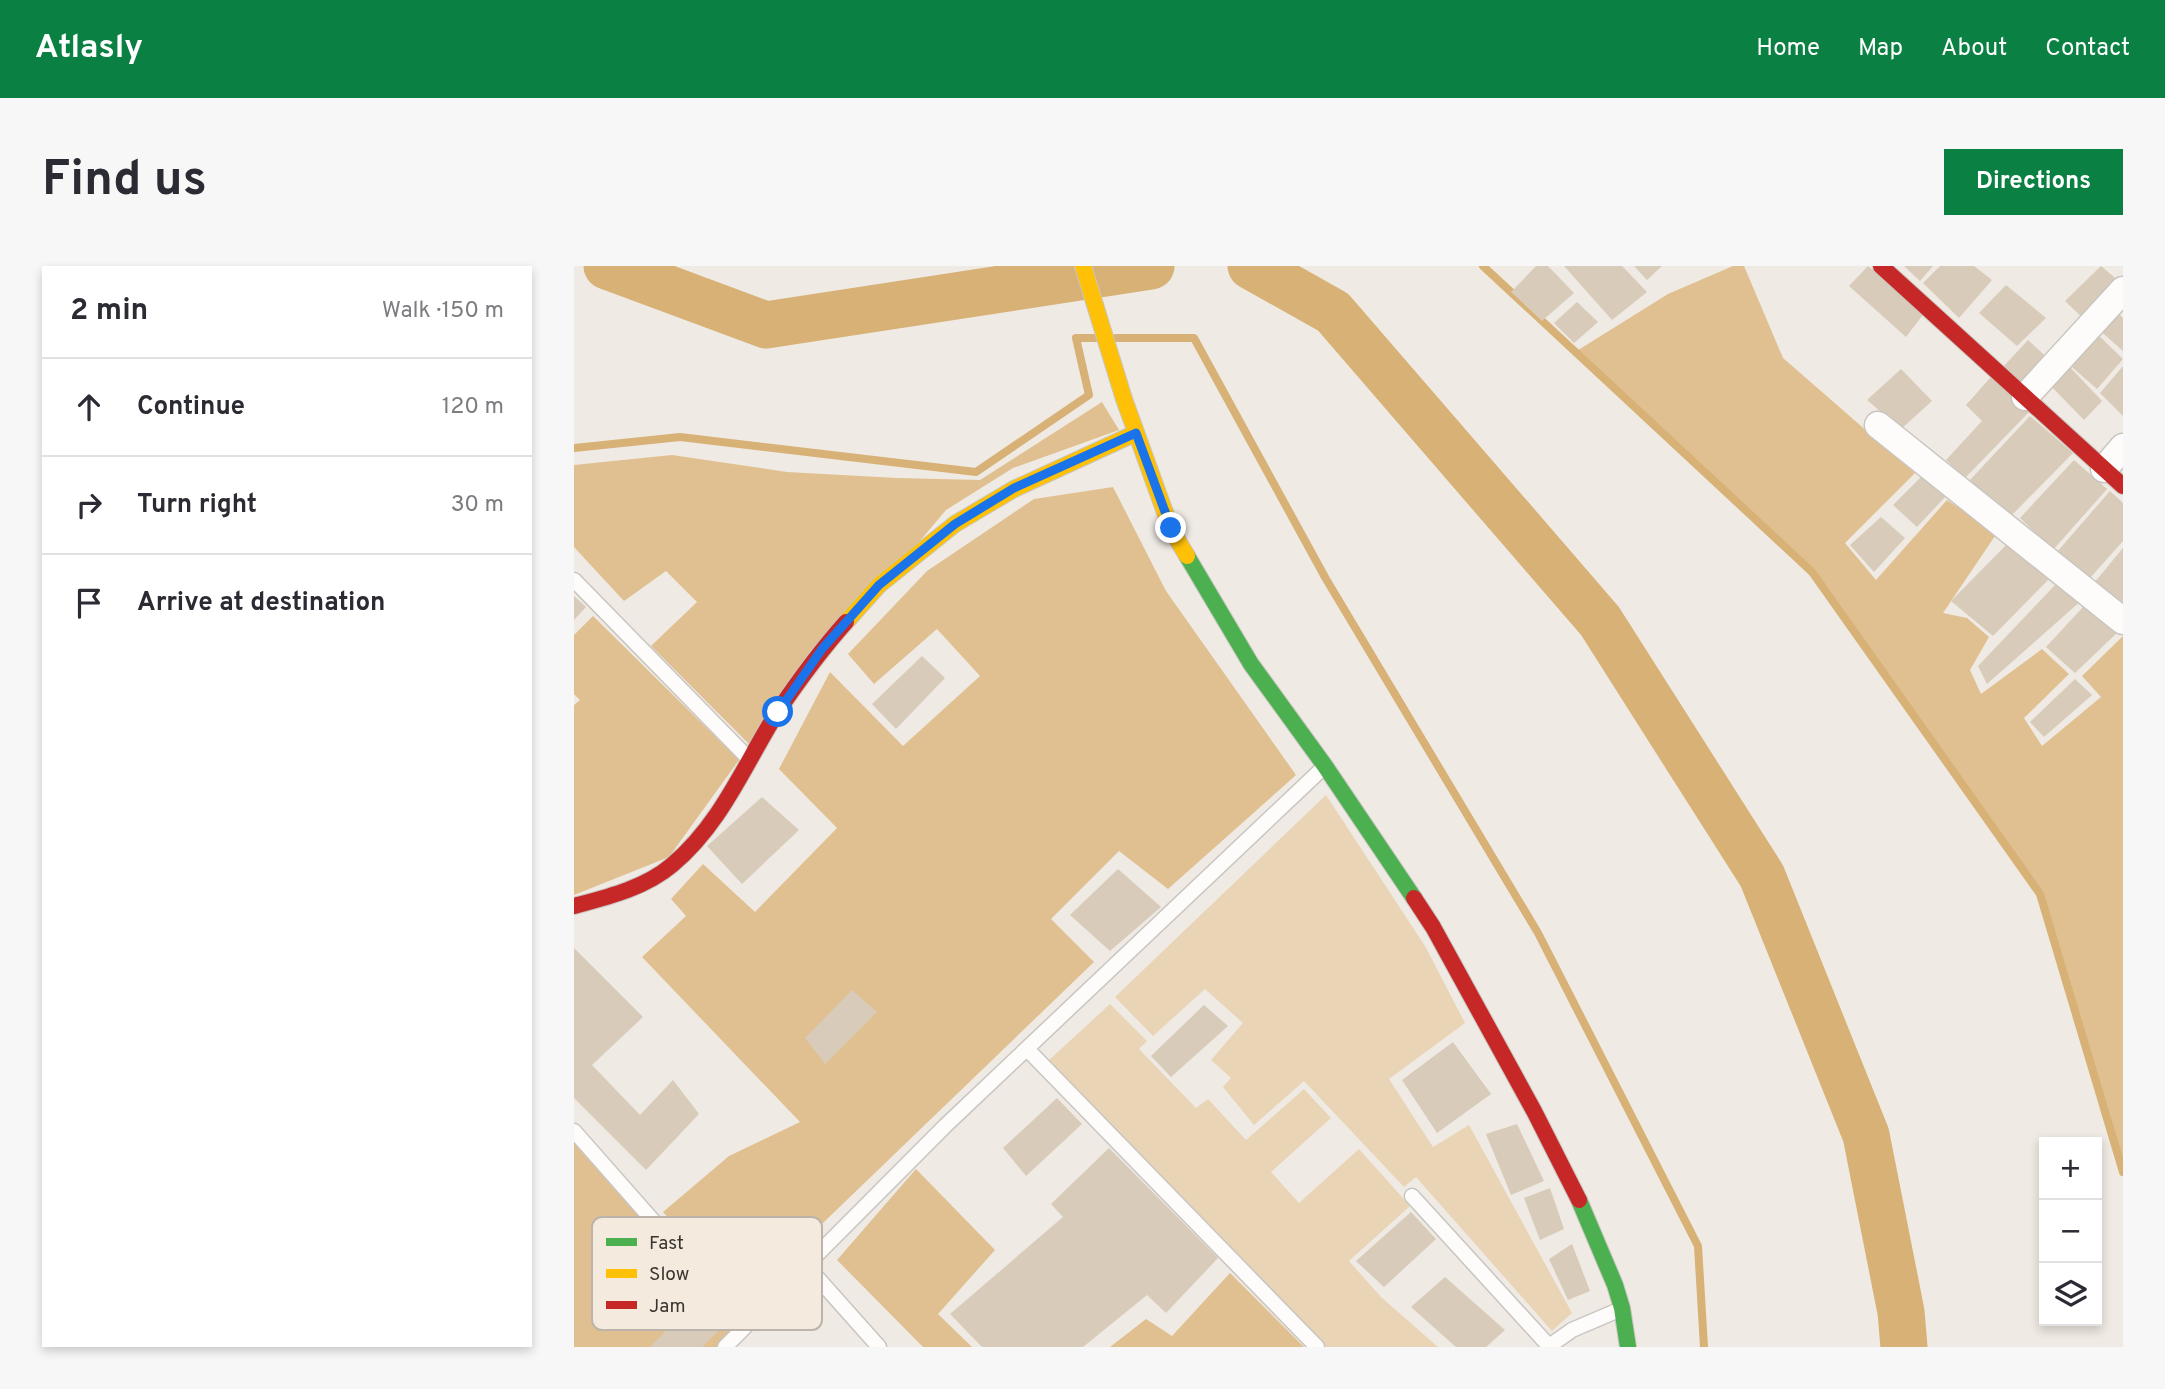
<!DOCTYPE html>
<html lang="en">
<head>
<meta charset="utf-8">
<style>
	:root { --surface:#fff; --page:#f7f7f7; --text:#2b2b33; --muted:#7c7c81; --line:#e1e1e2; --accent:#0b8043 }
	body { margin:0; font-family:Overpass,sans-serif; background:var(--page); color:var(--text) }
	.controls { position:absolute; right:21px; bottom:21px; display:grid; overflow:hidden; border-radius:0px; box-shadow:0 4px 10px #0003 }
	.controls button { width:63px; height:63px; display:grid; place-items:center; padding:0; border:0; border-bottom:2px solid var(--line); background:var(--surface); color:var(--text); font:35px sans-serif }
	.stop { position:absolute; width:21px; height:21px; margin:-16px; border:5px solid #1a73e8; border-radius:50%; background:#fff }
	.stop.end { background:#1a73e8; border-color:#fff; box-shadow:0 2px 7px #0008 }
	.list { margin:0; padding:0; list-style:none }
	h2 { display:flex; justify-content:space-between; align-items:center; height:91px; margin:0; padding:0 28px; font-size:30px }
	h2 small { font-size:23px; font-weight:400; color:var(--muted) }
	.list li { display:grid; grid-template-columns:46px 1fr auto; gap:21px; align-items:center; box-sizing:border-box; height:98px; padding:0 28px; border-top:2px solid var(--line) }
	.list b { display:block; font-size:26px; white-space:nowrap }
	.list em { font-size:23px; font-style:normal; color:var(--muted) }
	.icon { flex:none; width:38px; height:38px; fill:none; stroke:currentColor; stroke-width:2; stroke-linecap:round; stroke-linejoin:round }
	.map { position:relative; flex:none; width:1549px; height:1081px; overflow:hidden; border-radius:0px }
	header { display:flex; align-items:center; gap:42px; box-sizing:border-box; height:98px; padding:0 35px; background:var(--accent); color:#fff }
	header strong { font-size:33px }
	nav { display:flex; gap:38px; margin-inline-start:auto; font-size:24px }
	.intro { display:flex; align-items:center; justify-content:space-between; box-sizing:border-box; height:168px; padding:0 42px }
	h1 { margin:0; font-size:49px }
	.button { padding:18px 32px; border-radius:0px; background:var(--accent); color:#fff; font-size:24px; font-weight:700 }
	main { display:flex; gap:42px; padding:0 42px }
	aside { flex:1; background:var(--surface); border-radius:0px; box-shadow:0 4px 10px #0003 }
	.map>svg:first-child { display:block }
	.green { fill:#ead4b6 }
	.forest { fill:#e0c090 }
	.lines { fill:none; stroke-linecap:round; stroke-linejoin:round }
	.stream { stroke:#d7b175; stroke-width:8 }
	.river { stroke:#d7b175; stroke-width:47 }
	.building { fill:#d8cbb9 }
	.lane-casing { stroke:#c9c5c0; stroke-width:17 }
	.street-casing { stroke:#c9c5c0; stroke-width:29 }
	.fast-casing { stroke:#c9c5c0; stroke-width:18 }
	.slow-casing { stroke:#c9c5c0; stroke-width:18 }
	.jam-casing { stroke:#c9c5c0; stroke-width:18 }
	.lane { stroke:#fdfcfb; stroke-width:14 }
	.street { stroke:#fdfcfb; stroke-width:26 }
	.fast { stroke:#4caf50; stroke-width:16 }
	.slow { stroke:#ffc107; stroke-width:16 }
	.jam { stroke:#c62828; stroke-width:16 }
	.route { stroke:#1a73e8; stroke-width:9 }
	.key { fill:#f4ebde; stroke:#bcb4aa; stroke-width:2 }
	.key-label { font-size:19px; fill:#393531 }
</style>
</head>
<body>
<header>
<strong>Atlasly</strong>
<nav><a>Home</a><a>Map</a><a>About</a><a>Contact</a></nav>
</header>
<div class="intro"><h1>Find us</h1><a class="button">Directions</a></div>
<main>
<aside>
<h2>2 min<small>Walk · 150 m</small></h2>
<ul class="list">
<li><svg class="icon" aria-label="ahead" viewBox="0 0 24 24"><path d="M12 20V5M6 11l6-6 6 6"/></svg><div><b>Continue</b></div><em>120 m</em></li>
<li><svg class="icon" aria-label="right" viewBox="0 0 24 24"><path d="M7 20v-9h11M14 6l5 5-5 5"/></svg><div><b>Turn right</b></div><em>30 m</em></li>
<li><svg class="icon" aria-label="arrive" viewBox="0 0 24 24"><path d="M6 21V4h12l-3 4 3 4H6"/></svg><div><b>Arrive at destination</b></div></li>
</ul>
</aside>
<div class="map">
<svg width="1549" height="1081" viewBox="0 0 1549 1081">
	<rect width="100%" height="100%" fill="#efeae3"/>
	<!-- green -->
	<g class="green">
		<path d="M 752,529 L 851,680 L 891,757 L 815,813 L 859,881 L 895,859 L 998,1047 L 978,1065 L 842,911 L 830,921 L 730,815 L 680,859 L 649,821 L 657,812 L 637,794 L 669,757 L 631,723 L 579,770 L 541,731 Z"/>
		<path d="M 536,738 L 573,775 L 565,783 L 622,842 L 634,833 L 672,874 L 730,823 L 757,852 L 697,906 L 725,937 L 785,883 L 836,940 L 775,995 L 807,1031 L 864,1081 L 751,1081 L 474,795 Z"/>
	</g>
	<!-- forest -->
	<g class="forest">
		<path d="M 1159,0 L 1170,0 L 1209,92 L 1341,207 L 1271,277 L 1302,314 L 1373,234 L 1423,267 L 1369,347 L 1393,352 L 1415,371 L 1396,404 L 1407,428 L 1468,383 L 1495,408 L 1450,452 L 1468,480 L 1527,431 L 1508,410 L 1549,370 L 1549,906 L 1466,628 L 1238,306 L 1001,86 L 1094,28 Z"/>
		<path d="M 528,136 L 545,164 L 439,202 L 372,244 L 175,478 L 77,380 L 123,336 L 92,305 L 50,335 L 0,281 L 0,199 L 98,189 L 213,206 L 323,212 L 406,214 Z"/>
		<path d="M 539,221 L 592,325 L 722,509 L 594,623 L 545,585 L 477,653 L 520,696 L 169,1034 L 89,946 L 155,890 L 226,856 L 68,691 L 112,650 L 97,633 L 129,598 L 181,646 L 263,562 L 205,503 L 256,406 L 329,480 L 406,410 L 363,363 L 300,418 L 274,388 L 353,305 L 460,233 Z"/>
		<path d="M 19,350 L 165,494 L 95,591 L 0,629 L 0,439 L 6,434 L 0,428 L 0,369 Z"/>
		<path d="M 0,865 L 171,1059 L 151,1081 L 0,1081 Z"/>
		<path d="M 342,903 L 421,984 L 364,1048 L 398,1081 L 349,1081 L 263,994 Z"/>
		<path d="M 656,1007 L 730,1081 L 536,1081 L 572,1053 L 598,1070 Z"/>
	</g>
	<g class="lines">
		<!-- stream -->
		<g class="stream">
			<path d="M 909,0 L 1238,306 L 1466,628 L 1549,906"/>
			<path d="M 542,72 L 620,72 L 752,313 L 964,667 L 1124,980 L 1130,1081"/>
			<path d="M 0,182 L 106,171 L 402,206 L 515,129 L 502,72 L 522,72"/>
		</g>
		<!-- river -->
		<g class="river">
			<path d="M 33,0 L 192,59 L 577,0"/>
			<path d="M 677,0 L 759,46 L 1026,355 L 1188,610 L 1292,869 L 1327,1046 L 1330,1081"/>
		</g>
	</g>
	<!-- building -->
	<g class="building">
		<path d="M 962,0 L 974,0 L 1000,27 L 968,55 L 937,26 Z"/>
		<path d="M 990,0 L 1048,0 L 1073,26 L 1038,54 Z"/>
		<path d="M 1060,0 L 1088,0 L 1073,14 Z"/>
		<path d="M 1294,0 L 1351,46 L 1332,71 L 1275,20 Z"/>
		<path d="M 1330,0 L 1359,0 L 1346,15 Z"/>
		<path d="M 1366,0 L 1400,0 L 1418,14 L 1385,52 L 1349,17 Z"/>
		<path d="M 1527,0 L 1548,18 L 1512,55 L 1491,35 Z"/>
		<path d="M 1432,19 L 1472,52 L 1443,80 L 1405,47 Z"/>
		<path d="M 1003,36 L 1024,56 L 1000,77 L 980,57 Z"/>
		<path d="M 1542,45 L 1549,52 L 1549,85 L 1523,62 Z"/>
		<path d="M 1519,64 L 1549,93 L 1523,123 L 1490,94 Z"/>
		<path d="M 1454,74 L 1477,95 L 1452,121 L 1430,100 Z"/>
		<path d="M 1494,99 L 1528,135 L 1510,154 L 1474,117 Z"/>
		<path d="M 1549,100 L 1549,150 L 1526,127 Z"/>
		<path d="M 1327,103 L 1358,135 L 1327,163 L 1293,134 Z"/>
		<path d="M 1417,111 L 1457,144 L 1391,212 L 1372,194 L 1408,155 L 1392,139 Z"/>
		<path d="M 1456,150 L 1499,187 L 1435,252 L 1395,215 Z"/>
		<path d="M 1500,194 L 1533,223 L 1479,284 L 1446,252 Z"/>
		<path d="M 1347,211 L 1372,230 L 1343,261 L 1319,239 Z"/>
		<path d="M 1536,225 L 1549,237 L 1549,275 L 1515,313 L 1483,286 Z"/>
		<path d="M 1307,251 L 1331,272 L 1300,306 L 1276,279 Z"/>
		<path d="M 1437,274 L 1480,308 L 1419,370 L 1377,335 Z"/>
		<path d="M 1549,282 L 1549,342 L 1520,317 Z"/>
		<path d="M 1483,317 L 1508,334 L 1413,418 L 1404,400 Z"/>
		<path d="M 0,330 L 12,341 L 0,354 Z"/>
		<path d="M 1511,339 L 1546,364 L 1501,407 L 1472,381 Z"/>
		<path d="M 348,390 L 371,412 L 322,463 L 298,438 Z"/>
		<path d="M 1501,413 L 1518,429 L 1470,471 L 1456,456 Z"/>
		<path d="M 188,531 L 225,564 L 168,618 L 133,580 Z"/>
		<path d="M 544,603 L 587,641 L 536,685 L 496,649 Z"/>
		<path d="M 0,682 L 69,751 L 18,799 L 66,849 L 99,814 L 125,848 L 72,904 L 0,832 Z"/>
		<path d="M 278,724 L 303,746 L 251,798 L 231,772 Z"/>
		<path d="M 630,739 L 654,760 L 597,811 L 577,790 Z"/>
		<path d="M 879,776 L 917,828 L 863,867 L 828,814 Z"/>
		<path d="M 483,832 L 508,858 L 452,910 L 429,882 Z"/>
		<path d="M 943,858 L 970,915 L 937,929 L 912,868 Z"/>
		<path d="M 535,882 L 644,992 L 592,1047 L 573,1029 L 509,1081 L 408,1081 L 376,1048 L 489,951 L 477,938 Z"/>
		<path d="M 976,922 L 990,963 L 966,974 L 950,932 Z"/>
		<path d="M 837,946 L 862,973 L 810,1021 L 782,995 Z"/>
		<path d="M 998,978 L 1016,1025 L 994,1034 L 975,993 Z"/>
		<path d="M 871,1011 L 931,1064 L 912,1081 L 882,1081 L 837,1041 Z"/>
		<path d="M 127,1029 L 154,1055 L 128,1081 L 76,1081 Z"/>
	</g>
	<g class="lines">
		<defs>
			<g id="lane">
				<path d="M 0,314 L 175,493"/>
				<path d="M 453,783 L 743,1081"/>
				<path d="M 0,865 L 171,1059"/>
				<path d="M 838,930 L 975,1080"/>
				<path d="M 232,999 L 305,1081"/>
				<path d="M 151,1081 L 371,860 L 750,501"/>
				<path d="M 974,1081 L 998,1064 L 1047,1043"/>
			</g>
			<g id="street">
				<path d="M 1451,131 L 1549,24"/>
				<path d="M 1304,159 L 1549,355"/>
				<path d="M 1530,203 L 1549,181"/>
			</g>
			<g id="fast">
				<path d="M 613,290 L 677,398 L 751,500 L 840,632"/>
				<path d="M 1005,934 L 1041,1019 L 1048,1042 L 1054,1081"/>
			</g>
			<g id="slow">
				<path d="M 509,0 L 550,133 L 597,263 L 613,290"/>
				<path d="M 272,356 L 305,319 L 381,258 L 440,223 L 562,167"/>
			</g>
			<g id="jam">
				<path d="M 1307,0 L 1549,220"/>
				<path d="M 840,632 L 859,661 L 960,845 L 1005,934"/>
				<path d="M 0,640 C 34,631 71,622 98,599 C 148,557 170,499 204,445 C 225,414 247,384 272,356"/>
			</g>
		</defs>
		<!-- lane casing -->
		<use href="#lane" class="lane-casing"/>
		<!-- street casing -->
		<use href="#street" class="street-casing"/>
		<!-- fast casing -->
		<use href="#fast" class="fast-casing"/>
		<!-- slow casing -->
		<use href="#slow" class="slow-casing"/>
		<!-- jam casing -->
		<use href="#jam" class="jam-casing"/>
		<!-- lane -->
		<use href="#lane" class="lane"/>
		<!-- street -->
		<use href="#street" class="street"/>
		<!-- fast -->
		<use href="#fast" class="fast"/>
		<!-- slow -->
		<use href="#slow" class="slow"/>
		<!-- jam -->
		<use href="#jam" class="jam"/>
	</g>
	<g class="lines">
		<!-- route -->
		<path class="route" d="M 204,446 L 248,383 L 305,319 L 381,258 L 440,222 L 562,167 L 597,262"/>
	</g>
	<!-- legend -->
	<rect x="18" y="951" width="230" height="113" rx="10" class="key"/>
	<rect x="32" y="972" width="31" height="8" fill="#4caf50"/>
	<rect x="32" y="1003" width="31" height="9" fill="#ffc107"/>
	<rect x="32" y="1035" width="31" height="8" fill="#c62828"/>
	<g class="key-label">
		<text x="75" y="983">Fast</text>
		<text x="75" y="1014">Slow</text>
		<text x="75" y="1046">Jam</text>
	</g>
</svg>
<div class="controls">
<button>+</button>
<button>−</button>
<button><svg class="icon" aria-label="layers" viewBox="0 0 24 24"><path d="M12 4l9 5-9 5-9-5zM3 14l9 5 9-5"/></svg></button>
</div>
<div class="stop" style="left:204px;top:446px"></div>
<div class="stop end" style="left:597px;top:262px"></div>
</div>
</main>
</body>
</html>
